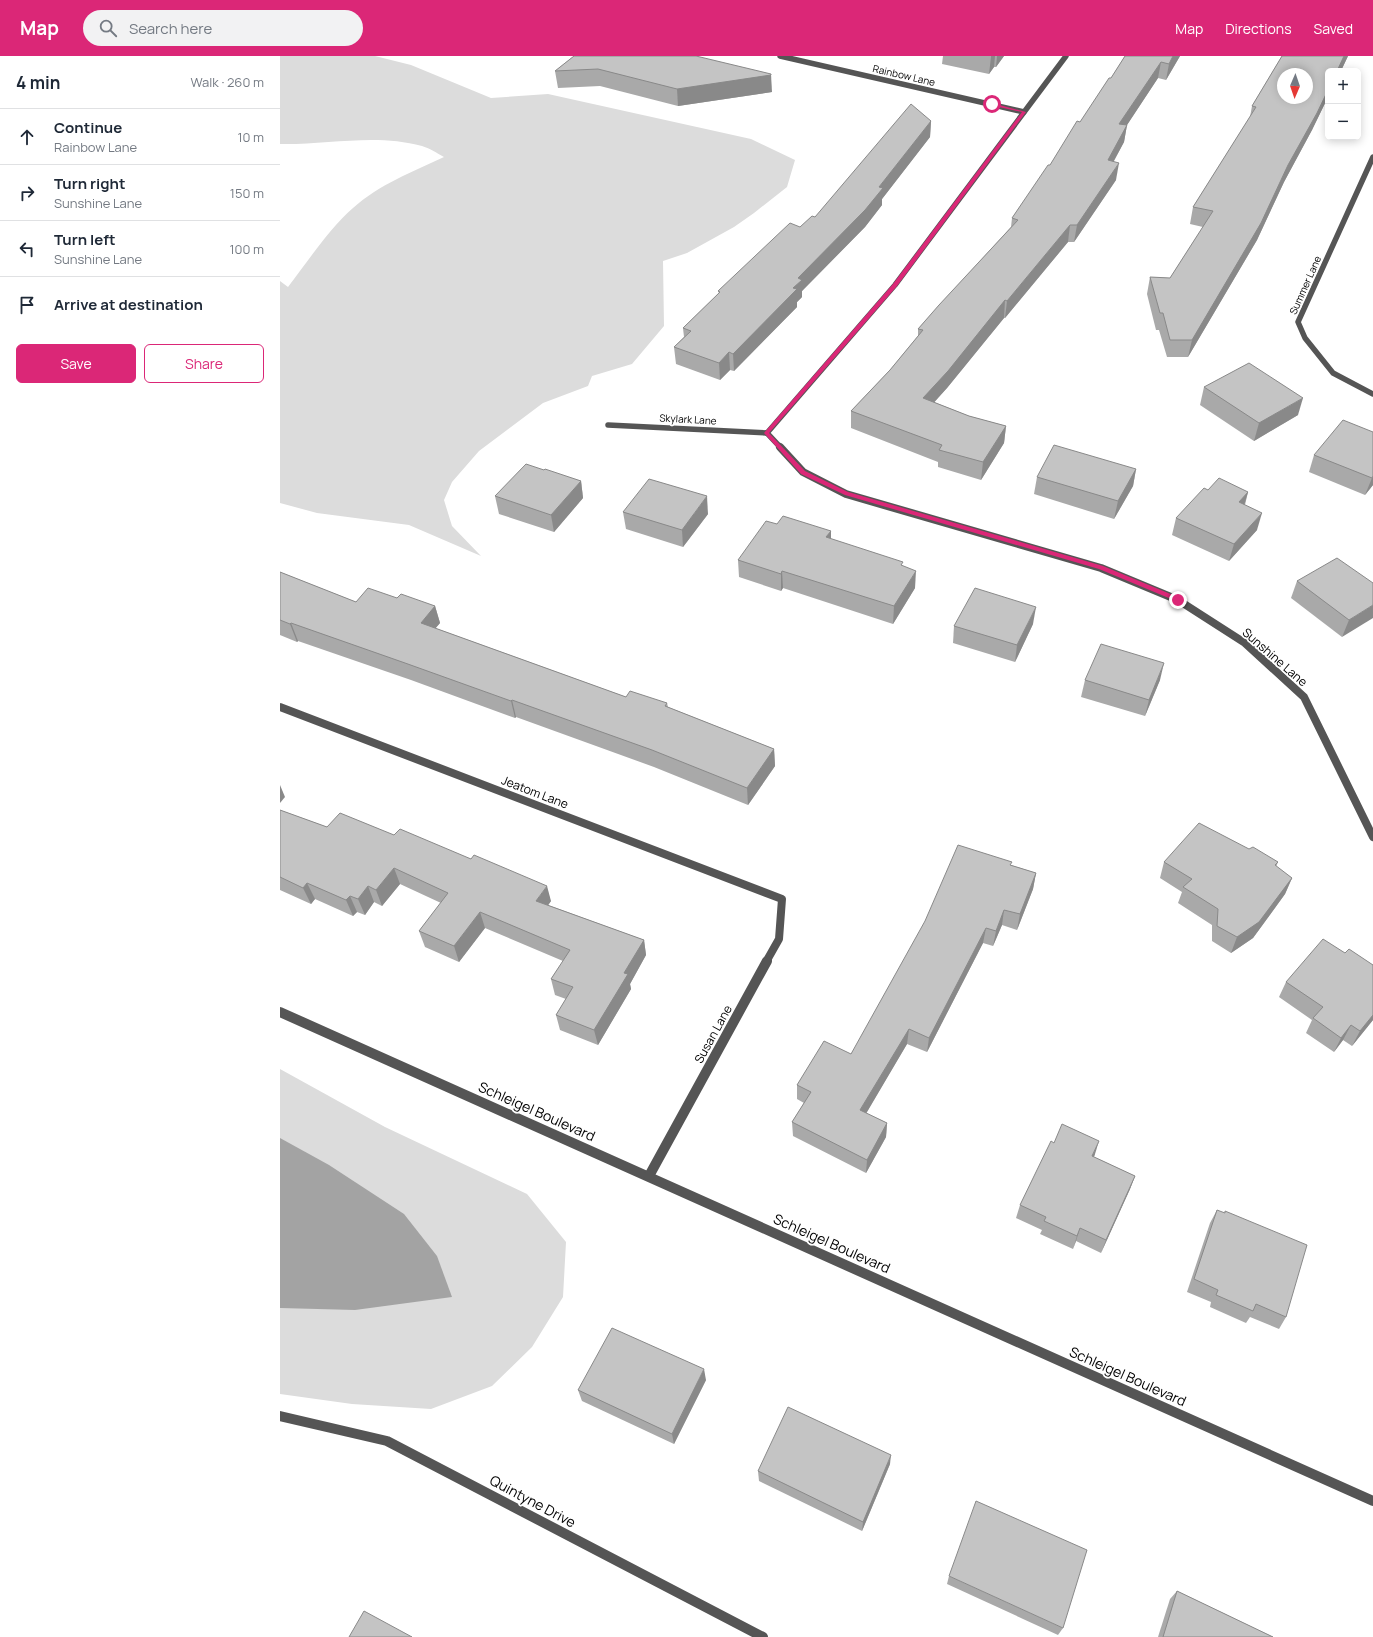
<!DOCTYPE html>
<html lang="en">
<head>
<meta charset="utf-8">
<style>
	:root { --surface:#fff; --page:#f2f2f3; --text:#1f2937; --muted:#747a83; --line:#e0e1e3; --accent:#db2777 }
	body { margin:0; font-family:Manrope,sans-serif; background:var(--page); color:var(--text) }
	.controls { position:absolute; right:12px; top:12px; display:grid; overflow:hidden; border-radius:6px; box-shadow:0 2px 10px #0003 }
	.controls button { width:36px; height:36px; display:grid; place-items:center; padding:0; border:0; border-bottom:1px solid var(--line); background:var(--surface); color:var(--text); font:20px sans-serif }
	.compass { position:absolute; left:997px; top:12px; width:36px; height:36px; border-radius:50%; background:var(--surface); box-shadow:0 2px 10px #0003; rotate:182deg }
	.stop { position:absolute; width:12px; height:12px; margin:-9px; border:3px solid #db2777; border-radius:50%; background:#fff }
	.stop.end { background:#db2777; border-color:#fff; box-shadow:0 1px 4px #0008 }
	.list { margin:0; padding:0; list-style:none }
	h2 { display:flex; justify-content:space-between; align-items:center; height:52px; margin:0; padding:0 16px; font-size:17px }
	h2 small { font-size:13px; font-weight:400; color:var(--muted) }
	.list li { display:grid; grid-template-columns:26px 1fr auto; gap:12px; align-items:center; box-sizing:border-box; height:56px; padding:0 16px; border-top:1px solid var(--line) }
	.list b { display:block; font-size:15px; white-space:nowrap }
	.list p { margin:0; font-size:13px; white-space:nowrap; color:var(--muted) }
	.list em { font-size:13px; font-style:normal; color:var(--muted) }
	.actions { display:flex; gap:8px; padding:12px 16px }
	.actions a { flex:1; padding:9px 0; border:1px solid var(--accent); border-radius:6px; text-align:center; font-size:14px; color:var(--accent) }
	.actions .main { background:var(--accent); color:#fff }
	.icon { flex:none; width:22px; height:22px; fill:none; stroke:currentColor; stroke-width:2; stroke-linecap:round; stroke-linejoin:round }
	.map { position:relative; flex:none; width:1093px; height:1581px; overflow:hidden }
	header { display:flex; align-items:center; gap:24px; box-sizing:border-box; height:56px; padding:0 20px; background:var(--accent); color:#fff }
	header strong { font-size:19px }
	nav { display:flex; gap:22px; margin-inline-start:auto; font-size:14px }
	.search { width:280px; height:36px; background:var(--page); display:flex; align-items:center; gap:10px; box-sizing:border-box; padding:0 14px; border-radius:22px; color:var(--muted); font-size:15px }
	main { display:flex }
	aside { flex:1; background:var(--surface) }
	.map>svg:first-child { display:block }
	.green { fill:#dcdcdc }
	.water { fill:#a3a3a3 }
	.lines { fill:none; stroke-linecap:round; stroke-linejoin:round }
	.street-far2 { stroke:#555; stroke-width:5.5 }
	.street-far1 { stroke:#555; stroke-width:8 }
	.street { stroke:#555; stroke-width:10 }
	.wall { fill:#a9a9a9 }
	.shaded-wall { fill:#898989 }
	.building { fill:#c4c4c4; stroke:#898989; fill-rule:evenodd }
	.route { fill:#db2777 }
	.labels { text-anchor:middle; dominant-baseline:central; stroke-width:3.5; stroke-linejoin:round; paint-order:stroke }
	.far-street-label { font-size:10px; fill:#000; stroke:#fff }
	.street-label { font-size:12px; fill:#000; stroke:#fff }
	.near-street-label { font-size:14px; fill:#000; stroke:#fff }
</style>
</head>
<body>
<header>
<strong>Map</strong>
<div class="search"><svg class="icon" aria-label="search" viewBox="0 0 24 24"><circle cx="10" cy="10" r="6"/><path d="M15 15l6 6"/></svg>Search here</div>
<nav><a>Map</a><a>Directions</a><a>Saved</a></nav>
</header>
<main>
<aside>
<h2>4 min<small>Walk · 260 m</small></h2>
<ul class="list">
<li><svg class="icon" aria-label="ahead" viewBox="0 0 24 24"><path d="M12 20V5M6 11l6-6 6 6"/></svg><div><b>Continue</b><p>Rainbow Lane</p></div><em>10 m</em></li>
<li><svg class="icon" aria-label="right" viewBox="0 0 24 24"><path d="M7 20v-9h11M14 6l5 5-5 5"/></svg><div><b>Turn right</b><p>Sunshine Lane</p></div><em>150 m</em></li>
<li><svg class="icon" aria-label="left" viewBox="0 0 24 24"><path d="M17 20v-9H6M10 6l-5 5 5 5"/></svg><div><b>Turn left</b><p>Sunshine Lane</p></div><em>100 m</em></li>
<li><svg class="icon" aria-label="arrive" viewBox="0 0 24 24"><path d="M6 21V4h12l-3 4 3 4H6"/></svg><div><b>Arrive at destination</b></div></li>
</ul>
<div class="actions"><a class="main">Save</a><a>Share</a></div>
</aside>
<div class="map">
<svg width="1093" height="1581" viewBox="0 0 1093 1581">
	<rect width="100%" height="100%" fill="#fff"/>
	<!-- green -->
	<g class="green">
		<path d="M 0,0 L 95,0 L 131,9 L 211,42 L 268,38 L 471,83 L 515,104 L 507,131 L 474,157 L 454,171 L 407,197 L 383,205 L 384,270 L 352,308 L 312,320 L 308,330 L 263,347 L 199,395 L 172,426 L 164,444 L 172,470 L 201,500 L 129,469 L 37,457 L 0,447 L 0,225 L 8,231 C 28,205 49,173 73,152 C 100,128 132,116 164,101 C 157,97 149,92 142,90 C 96,77 46,89 0,88 Z"/>
		<path d="M 0,1013 L 105,1071 L 247,1138 L 286,1186 L 283,1241 L 252,1291 L 212,1330 L 151,1353 L 72,1348 L 0,1338 Z"/>
	</g>
	<!-- water -->
	<path class="water" d="M 0,1082 L 49,1109 L 124,1158 L 157,1200 L 172,1241 L 75,1254 L 0,1252 Z"/>
	<g class="lines">
		<!-- street-far2 -->
		<g class="street-far2">
			<path d="M 500,0 L 744,56"/>
			<path d="M 1093,101 L 1018,266 L 1025,282 L 1053,317 L 1093,338"/>
			<path d="M 328,369 L 487,377"/>
			<path d="M 487,377 L 501,392"/>
			<path d="M 487,377 L 615,229 L 786,0"/>
		</g>
		<!-- street-far1 -->
		<g class="street-far1">
			<path d="M 500,391 L 523,416 L 566,438 L 821,512 L 898,544 L 965,587 L 1024,641 L 1093,781"/>
			<path d="M 0,651 L 502,843 L 499,883 L 486,906"/>
		</g>
		<!-- street -->
		<g class="street">
			<path d="M 0,956 L 1093,1445"/>
			<path d="M 369,1120 L 487,905"/>
			<path d="M 0,1360 L 107,1385 L 483,1581"/>
		</g>
	</g>
	<!-- wall -->
	<g class="wall">
		<path d="M 294,0 L 492,36 L 398,50 L 320,30 L 278,32 L 275,15 Z"/>
		<path d="M 663,0 L 724,0 L 716,11 L 714,11 L 709,18 L 662,8 Z"/>
		<path d="M 845,0 L 900,0 L 886,24 L 878,22 L 847,69 L 844,86 L 834,105 L 836,124 L 794,186 L 788,186 L 725,262 L 724,262 L 667,332 L 654,346 L 689,360 L 726,370 L 724,387 L 701,424 L 658,411 L 658,406 L 571,372 L 571,355 L 610,314 L 638,280 L 638,273 L 731,171 L 732,162 L 770,109 L 800,66 L 831,22 Z"/>
		<path d="M 1002,0 L 1068,0 L 1032,74 L 1004,126 L 977,184 L 908,301 L 887,301 L 879,274 L 876,274 L 867,238 L 870,221 L 890,222 L 923,171 L 910,168 L 913,151 L 970,61 L 972,50 Z"/>
		<path d="M 651,65 L 650,81 L 602,143 L 602,149 L 585,171 L 522,235 L 522,241 L 517,246 L 517,251 L 454,315 L 450,314 L 440,324 L 396,308 L 394,291 L 404,281 L 403,272 L 439,237 L 438,235 L 520,171 L 535,161 Z"/>
		<path d="M 924,331 L 1018,359 L 974,385 L 920,349 Z"/>
		<path d="M 1093,376 L 1093,429 L 1085,439 L 1029,416 L 1034,399 Z"/>
		<path d="M 856,413 L 853,430 L 834,463 L 754,438 L 757,421 Z"/>
		<path d="M 264,414 L 301,425 L 303,442 L 274,476 L 219,458 L 215,440 Z"/>
		<path d="M 928,434 L 968,436 L 965,449 L 977,474 L 949,505 L 892,479 L 896,462 Z"/>
		<path d="M 343,456 L 428,458 L 403,491 L 346,473 Z"/>
		<path d="M 497,468 L 551,475 L 551,483 L 623,510 L 635,532 L 613,568 L 503,532 L 501,535 L 459,521 L 458,504 Z"/>
		<path d="M 0,516 L 76,546 L 117,542 L 155,550 L 160,567 L 155,572 L 346,641 L 387,647 L 388,651 L 494,693 L 495,710 L 468,749 L 374,711 L 236,661 L 235,662 L 131,624 L 18,585 L 17,586 L 0,579 Z"/>
		<path d="M 1017,525 L 1093,527 L 1062,581 L 1011,542 Z"/>
		<path d="M 753,568 L 735,606 L 673,587 L 674,570 Z"/>
		<path d="M 805,624 L 880,624 L 865,660 L 801,641 Z"/>
		<path d="M 0,754 L 47,771 L 271,845 L 268,849 L 364,884 L 366,899 L 350,928 L 351,933 L 318,989 L 280,974 L 276,959 L 286,943 L 275,939 L 271,923 L 283,905 L 205,872 L 179,906 L 145,891 L 139,875 L 161,847 L 120,828 L 102,850 L 94,846 L 85,859 L 77,856 L 73,860 L 35,843 L 31,848 L 0,834 Z"/>
		<path d="M 969,793 L 998,806 L 996,811 L 1012,822 L 1005,838 L 973,882 L 951,897 L 932,885 L 932,869 L 898,847 L 902,836 L 880,822 L 884,806 Z"/>
		<path d="M 731,809 L 756,817 L 753,833 L 737,874 L 722,869 L 713,890 L 703,887 L 647,996 L 627,988 L 586,1057 L 607,1067 L 606,1081 L 586,1117 L 513,1080 L 512,1066 L 524,1047 L 517,1043 L 517,1029 L 571,998 Z"/>
		<path d="M 1065,897 L 1093,909 L 1093,964 L 1072,990 L 1063,984 L 1054,996 L 1026,977 L 1032,964 L 999,941 L 1006,926 Z"/>
		<path d="M 774,1087 L 815,1098 L 814,1101 L 855,1120 L 850,1133 L 821,1197 L 796,1185 L 793,1193 L 760,1178 L 762,1174 L 736,1162 L 740,1149 Z"/>
		<path d="M 937,1154 L 1006,1261 L 999,1273 L 970,1261 L 966,1267 L 930,1251 L 931,1246 L 907,1236 L 930,1167 Z"/>
		<path d="M 426,1324 L 394,1388 L 302,1345 L 298,1334 Z"/>
		<path d="M 610,1408 L 582,1475 L 479,1425 L 478,1415 Z"/>
		<path d="M 669,1520 L 783,1572 L 778,1579 L 667,1528 Z"/>
		<path d="M 897,1535 L 993,1581 L 878,1581 L 890,1543 Z"/>
	</g>
	<!-- shaded-wall -->
	<g class="shaded-wall">
		<path d="M 711,0 L 715,0 L 714,11 L 709,18 L 711,1 Z"/>
		<path d="M 717,0 L 724,0 L 716,11 Z"/>
		<path d="M 893,0 L 900,0 L 886,24 L 889,8 Z"/>
		<path d="M 1064,0 L 1068,0 L 1061,15 L 1057,15 Z"/>
		<path d="M 881,6 L 878,22 L 847,69 L 844,86 L 825,121 L 828,104 L 839,68 Z"/>
		<path d="M 491,18 L 492,36 L 398,50 L 397,33 Z"/>
		<path d="M 1048,34 L 1048,41 L 1032,74 L 1004,126 L 977,184 L 908,301 L 912,284 L 1008,109 Z"/>
		<path d="M 651,65 L 650,81 L 602,143 L 602,149 L 585,171 L 522,235 L 522,241 L 517,246 L 517,251 L 454,315 L 453,298 L 513,232 L 518,222 L 599,131 Z"/>
		<path d="M 839,107 L 836,124 L 794,186 L 797,169 Z"/>
		<path d="M 790,169 L 788,186 L 725,262 L 727,245 Z"/>
		<path d="M 725,244 L 724,262 L 667,332 L 642,360 L 643,342 Z"/>
		<path d="M 449,296 L 450,314 L 440,324 L 439,307 Z"/>
		<path d="M 1023,342 L 1018,359 L 974,385 L 979,367 Z"/>
		<path d="M 726,370 L 724,387 L 701,424 L 703,406 Z"/>
		<path d="M 856,413 L 853,430 L 834,463 L 838,445 Z"/>
		<path d="M 1093,420 L 1093,429 L 1085,439 L 1092,422 Z"/>
		<path d="M 301,425 L 303,442 L 274,476 L 271,459 Z"/>
		<path d="M 968,436 L 963,453 L 959,446 Z"/>
		<path d="M 427,440 L 428,458 L 403,491 L 402,474 Z"/>
		<path d="M 982,457 L 977,474 L 949,505 L 954,488 Z"/>
		<path d="M 551,475 L 551,492 L 546,481 Z"/>
		<path d="M 502,515 L 503,532 L 501,535 L 501,518 Z"/>
		<path d="M 636,515 L 635,532 L 613,568 L 614,550 Z"/>
		<path d="M 1093,549 L 1093,562 L 1062,581 L 1069,564 Z"/>
		<path d="M 155,550 L 160,567 L 146,584 L 141,567 Z"/>
		<path d="M 756,551 L 753,568 L 735,606 L 737,589 Z"/>
		<path d="M 11,567 L 18,585 L 17,586 L 10,568 Z"/>
		<path d="M 884,607 L 880,624 L 865,660 L 869,644 Z"/>
		<path d="M 232,644 L 236,661 L 235,662 L 231,645 Z"/>
		<path d="M 494,693 L 495,710 L 468,749 L 467,732 Z"/>
		<path d="M 0,729 L 5,741 L 0,747 Z"/>
		<path d="M 114,812 L 120,828 L 102,850 L 96,834 Z"/>
		<path d="M 756,817 L 753,833 L 737,874 L 740,858 Z"/>
		<path d="M 1012,822 L 1005,838 L 973,882 L 951,897 L 957,881 Z"/>
		<path d="M 27,827 L 35,843 L 31,848 L 23,832 Z"/>
		<path d="M 88,830 L 94,846 L 85,859 L 78,843 Z"/>
		<path d="M 267,830 L 271,845 L 260,861 L 256,845 Z"/>
		<path d="M 70,840 L 77,856 L 73,860 L 66,844 Z"/>
		<path d="M 724,854 L 722,869 L 713,890 L 716,875 Z"/>
		<path d="M 200,856 L 205,872 L 179,906 L 174,890 Z"/>
		<path d="M 706,872 L 703,887 L 647,996 L 649,982 Z"/>
		<path d="M 364,884 L 366,899 L 350,928 L 351,933 L 318,989 L 314,974 L 344,917 Z"/>
		<path d="M 1093,959 L 1093,964 L 1072,990 L 1080,975 Z"/>
		<path d="M 1071,969 L 1063,984 L 1054,996 L 1061,982 Z"/>
		<path d="M 629,973 L 627,988 L 580,1068 L 580,1054 Z"/>
		<path d="M 607,1067 L 606,1081 L 586,1117 L 587,1104 Z"/>
		<path d="M 819,1085 L 815,1098 L 808,1114 L 812,1100 Z"/>
		<path d="M 855,1120 L 850,1133 L 821,1197 L 826,1184 Z"/>
		<path d="M 800,1172 L 796,1185 L 793,1193 L 797,1180 Z"/>
		<path d="M 424,1313 L 426,1324 L 394,1388 L 392,1378 Z"/>
		<path d="M 611,1399 L 610,1408 L 582,1475 L 583,1466 Z"/>
	</g>
	<!-- building -->
	<g class="building">
		<path d="M 294,0 L 416,0 L 491,18 L 491,19 L 397,33 L 318,13 L 275,15 Z"/>
		<path d="M 845,0 L 893,0 L 889,8 L 881,6 L 839,68 L 847,69 L 828,104 L 839,107 L 797,169 L 790,169 L 727,245 L 725,244 L 668,315 L 643,342 L 689,360 L 726,370 L 703,406 L 659,394 L 662,389 L 571,355 L 610,314 L 643,274 L 638,273 L 659,249 L 738,164 L 732,162 L 768,109 L 770,109 L 797,65 L 800,66 L 829,22 L 831,22 Z"/>
		<path d="M 1002,0 L 1064,0 L 1057,15 L 1048,15 L 1048,34 L 1037,57 L 1008,109 L 981,167 L 912,284 L 890,284 L 883,257 L 880,257 L 870,221 L 890,222 L 933,155 L 913,151 L 976,51 L 972,50 ZM 1003,18 L 1027,18 L 1027,42 L 1003,42 Z"/>
		<path d="M 631,48 L 651,65 L 599,131 L 603,132 L 585,154 L 518,222 L 522,224 L 513,232 L 517,233 L 453,298 L 449,296 L 439,307 L 394,291 L 411,275 L 403,272 L 440,236 L 438,235 L 510,167 L 520,171 L 532,160 L 535,161 Z"/>
		<path d="M 969,307 L 1023,342 L 979,367 L 924,331 Z"/>
		<path d="M 1063,364 L 1093,376 L 1093,420 L 1092,422 L 1034,399 Z"/>
		<path d="M 774,389 L 856,413 L 838,445 L 757,421 Z"/>
		<path d="M 246,408 L 264,414 L 265,413 L 301,425 L 271,459 L 215,440 Z"/>
		<path d="M 939,422 L 968,436 L 959,446 L 982,457 L 954,488 L 896,462 L 924,432 L 928,434 Z"/>
		<path d="M 369,423 L 427,440 L 402,474 L 343,456 Z"/>
		<path d="M 503,460 L 551,475 L 546,481 L 623,506 L 621,509 L 636,515 L 614,550 L 502,515 L 501,518 L 458,504 L 486,465 L 497,468 Z"/>
		<path d="M 1057,502 L 1093,527 L 1093,549 L 1069,564 L 1017,525 Z"/>
		<path d="M 0,516 L 76,546 L 88,532 L 117,542 L 121,538 L 155,550 L 141,567 L 346,641 L 350,635 L 387,647 L 385,650 L 494,693 L 467,732 L 372,694 L 232,644 L 231,645 L 125,607 L 11,567 L 10,568 L 0,564 Z"/>
		<path d="M 695,532 L 756,551 L 737,589 L 674,570 Z"/>
		<path d="M 821,588 L 884,607 L 869,644 L 805,624 Z"/>
		<path d="M 0,754 L 47,771 L 60,757 L 114,779 L 120,773 L 191,803 L 194,799 L 267,830 L 256,845 L 364,884 L 344,917 L 348,918 L 314,974 L 276,959 L 293,931 L 271,923 L 290,894 L 200,856 L 174,890 L 139,875 L 168,837 L 114,812 L 96,834 L 88,830 L 78,843 L 70,840 L 66,844 L 27,827 L 23,832 L 0,821 Z"/>
		<path d="M 919,767 L 969,793 L 973,791 L 998,806 L 995,809 L 1012,822 L 979,866 L 957,881 L 937,870 L 938,853 L 903,831 L 912,823 L 884,806 Z"/>
		<path d="M 678,789 L 732,806 L 730,809 L 756,817 L 740,858 L 724,854 L 716,875 L 706,872 L 649,982 L 629,973 L 580,1054 L 607,1067 L 587,1104 L 512,1066 L 531,1036 L 517,1029 L 544,985 L 571,998 L 645,865 Z"/>
		<path d="M 1043,883 L 1065,897 L 1069,893 L 1093,909 L 1093,959 L 1080,975 L 1071,969 L 1061,982 L 1033,962 L 1043,951 L 1006,926 Z"/>
		<path d="M 782,1068 L 819,1085 L 812,1100 L 855,1120 L 826,1184 L 800,1172 L 797,1180 L 764,1165 L 766,1161 L 740,1149 L 771,1085 L 774,1087 Z"/>
		<path d="M 937,1154 L 945,1157 L 945,1155 L 1027,1189 L 1006,1261 L 976,1248 L 973,1255 L 936,1239 L 938,1234 L 914,1223 Z"/>
		<path d="M 332,1272 L 424,1313 L 392,1378 L 298,1334 Z"/>
		<path d="M 508,1351 L 611,1399 L 583,1466 L 478,1415 Z"/>
		<path d="M 696,1445 L 807,1494 L 783,1572 L 669,1520 Z"/>
		<path d="M 897,1535 L 993,1581 L 883,1581 Z"/>
		<path d="M 84,1555 L 132,1581 L 69,1581 Z"/>
	</g>
	<!-- route -->
	<path class="route" d="M 712,47 L 746,56 L 617,230 L 489,377 L 525,415 L 568,436 L 823,510 L 900,542 L 900,545 L 896,545 L 819,513 L 565,439 L 521,418 L 484,377 L 613,228 L 742,56 L 710,49 Z"/>
	<g class="labels">
		<!-- far-street labels -->
		<g class="far-street-label">
			<text transform="translate(624 19) rotate(13)">Rainbow Lane</text>
			<text transform="translate(1025 229) rotate(-66)">Summer Lane</text>
			<text transform="translate(408 363) rotate(3)">Skylark Lane</text>
		</g>
		<!-- street labels -->
		<g class="street-label">
			<text transform="translate(995 601) rotate(41)">Sunshine Lane</text>
			<text transform="translate(255 736) rotate(21)">Jeatom Lane</text>
			<text transform="translate(433 978) rotate(-61)">Susan Lane</text>
		</g>
		<!-- near-street labels -->
		<g class="near-street-label">
			<text transform="translate(257 1055) rotate(24)">Schleigel Boulevard</text>
			<text transform="translate(552 1187) rotate(24)">Schleigel Boulevard</text>
			<text transform="translate(848 1320) rotate(24)">Schleigel Boulevard</text>
			<text transform="translate(253 1445) rotate(28)">Quintyne Drive</text>
		</g>
	</g>
</svg>
<div class="controls">
<button>+</button>
<button>−</button>
</div>
<svg class="compass" viewBox="-18 -18 36 36"><path d="M0-13l5 13h-10z" fill="#e53935"/><path d="M0 13l5-13h-10z" fill="#747a83"/></svg>
<div class="stop" style="left:712px;top:48px"></div>
<div class="stop end" style="left:898px;top:544px"></div>
</div>
</main>
</body>
</html>
